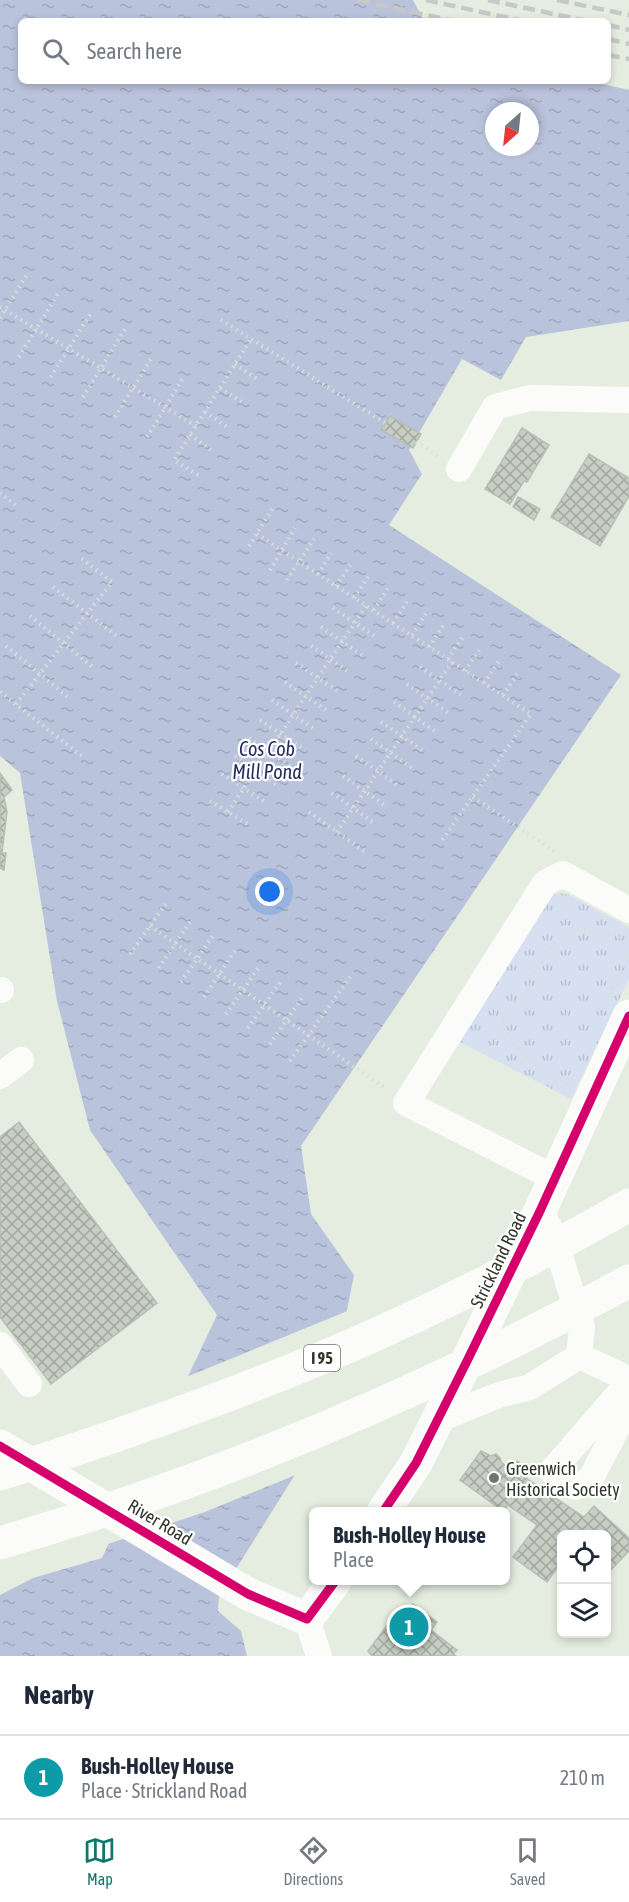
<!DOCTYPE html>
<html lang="en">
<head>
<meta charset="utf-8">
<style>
	:root { --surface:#fff; --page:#f2f2f3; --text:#1f2937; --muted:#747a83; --line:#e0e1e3; --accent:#0f766e }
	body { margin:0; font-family:"Asap Condensed",sans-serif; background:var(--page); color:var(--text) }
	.controls { position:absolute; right:18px; bottom:18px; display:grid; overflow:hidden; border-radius:9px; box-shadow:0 3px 9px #0003 }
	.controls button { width:54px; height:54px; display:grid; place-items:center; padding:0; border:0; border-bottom:2px solid var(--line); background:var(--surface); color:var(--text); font:30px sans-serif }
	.compass { position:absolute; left:485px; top:102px; width:54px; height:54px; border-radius:50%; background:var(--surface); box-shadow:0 3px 9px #0003; rotate:207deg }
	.you { position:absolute; left:270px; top:892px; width:21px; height:21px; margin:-15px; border:4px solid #fff; border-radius:50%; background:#1a73e8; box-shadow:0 0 0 9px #1a73e833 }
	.badge { display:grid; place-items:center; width:39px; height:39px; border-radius:50%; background:var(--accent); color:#fff; font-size:20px; font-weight:700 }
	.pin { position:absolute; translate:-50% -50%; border:3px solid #fff; box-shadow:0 2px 6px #0006 }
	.popup { position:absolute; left:309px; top:1507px; width:201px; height:78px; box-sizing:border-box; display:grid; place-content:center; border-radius:9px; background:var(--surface); filter:drop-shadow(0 2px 4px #0005); font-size:20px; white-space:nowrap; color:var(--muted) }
	.popup b { font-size:22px; color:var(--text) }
	.popup::after { content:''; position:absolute; left:50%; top:100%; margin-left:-12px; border:12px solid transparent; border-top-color:var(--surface) }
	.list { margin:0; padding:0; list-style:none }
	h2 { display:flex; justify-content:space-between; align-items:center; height:78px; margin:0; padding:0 24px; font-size:26px }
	h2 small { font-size:20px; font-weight:400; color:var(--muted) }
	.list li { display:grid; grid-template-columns:39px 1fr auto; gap:18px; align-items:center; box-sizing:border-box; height:84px; padding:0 24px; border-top:2px solid var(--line) }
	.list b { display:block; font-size:22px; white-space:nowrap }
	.list p { margin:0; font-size:20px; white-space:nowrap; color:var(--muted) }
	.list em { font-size:20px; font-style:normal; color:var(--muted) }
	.icon { flex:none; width:33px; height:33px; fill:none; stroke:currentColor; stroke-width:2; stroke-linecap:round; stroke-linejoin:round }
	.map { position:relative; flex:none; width:629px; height:1656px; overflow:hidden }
	.search { position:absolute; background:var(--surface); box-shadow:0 3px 9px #0003; left:18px; right:18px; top:18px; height:66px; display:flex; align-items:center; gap:15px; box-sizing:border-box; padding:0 21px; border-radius:9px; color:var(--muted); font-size:22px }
	.sheet { height:162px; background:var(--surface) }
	nav { display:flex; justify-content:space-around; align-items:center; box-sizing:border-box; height:84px; border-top:2px solid var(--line); background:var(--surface); font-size:16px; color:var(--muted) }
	nav a { display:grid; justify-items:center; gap:3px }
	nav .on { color:var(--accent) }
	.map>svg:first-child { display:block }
	.park { fill:url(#park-tufts) }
	.water { fill:url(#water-ripples); fill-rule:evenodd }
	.pier { fill:#e5ede0 }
	.building { fill:url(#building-cross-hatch); stroke:#b9bfb5; stroke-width:1.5 }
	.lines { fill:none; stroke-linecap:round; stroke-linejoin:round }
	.path { stroke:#dbddd9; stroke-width:4; stroke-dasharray:1.5 4.5; stroke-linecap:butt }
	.minor { stroke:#fbfcfa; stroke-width:26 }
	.major { stroke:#fbfcfa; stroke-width:33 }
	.highway { stroke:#fbfcfa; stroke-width:33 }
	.rail { stroke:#c7c9c6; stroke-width:4.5; stroke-dasharray:12 6; stroke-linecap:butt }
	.cycleway-casing { stroke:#fff; stroke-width:13 }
	.cycleway { stroke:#d6006c; stroke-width:9 }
	.poi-dot { fill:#6f766b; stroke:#fff; stroke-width:2 }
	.labels { text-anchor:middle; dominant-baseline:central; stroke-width:4.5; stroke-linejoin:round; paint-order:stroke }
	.shield { fill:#fff; stroke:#6e726b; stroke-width:1.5 }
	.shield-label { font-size:16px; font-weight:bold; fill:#30362c }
	.street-label { font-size:18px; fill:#30362c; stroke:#fff }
	.poi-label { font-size:18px; fill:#30362c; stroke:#fff; text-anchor:start }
	.water-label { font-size:20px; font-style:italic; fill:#262e61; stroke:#fff }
</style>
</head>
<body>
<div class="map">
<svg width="629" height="1656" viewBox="0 0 629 1656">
	<defs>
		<pattern id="park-tufts" width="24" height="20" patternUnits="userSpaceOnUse" patternTransform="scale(1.5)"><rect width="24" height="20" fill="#d7e0f1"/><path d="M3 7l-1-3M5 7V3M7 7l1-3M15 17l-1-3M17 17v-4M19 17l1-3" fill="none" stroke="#b9c1cf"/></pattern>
		<pattern id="water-ripples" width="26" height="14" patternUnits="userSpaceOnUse" patternTransform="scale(1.5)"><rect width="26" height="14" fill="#bac3dc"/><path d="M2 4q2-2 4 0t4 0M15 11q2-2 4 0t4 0" fill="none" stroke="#a0a8bd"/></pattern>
		<pattern id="building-cross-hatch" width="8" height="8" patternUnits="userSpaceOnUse" patternTransform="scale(1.5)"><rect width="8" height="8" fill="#c8cec4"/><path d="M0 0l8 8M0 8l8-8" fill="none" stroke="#a3a89f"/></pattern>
	</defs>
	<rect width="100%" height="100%" fill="#e5ede0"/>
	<!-- park -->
	<path class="park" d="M 558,893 L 567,894 L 629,927 L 629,979 L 571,1099 L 458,1041 L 545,898 Z"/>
	<!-- water -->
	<path class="water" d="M 0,0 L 413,0 L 424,21 L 21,21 L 21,81 L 590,81 L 629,90 L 629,321 L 526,337 L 501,380 L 462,359 L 409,450 L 422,474 L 389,525 L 621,675 L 301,1146 L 311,1214 L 354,1275 L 323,1430 L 219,1596 L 218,1611 L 241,1631 L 247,1656 L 0,1656 L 0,1595 L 33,1578 L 102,1558 L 217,1315 L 90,1130 L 57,1001 L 20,773 L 0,756 ZM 494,111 L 530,111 L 530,147 L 494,147 Z"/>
	<!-- pier -->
	<path class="pier" d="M 350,1310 L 326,1430 L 300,1473 L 205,1512 L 105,1545 L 184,1378 Z"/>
	<!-- building -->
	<g class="building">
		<path d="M 390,416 L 421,434 L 413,448 L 381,430 Z"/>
		<path d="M 522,428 L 549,445 L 527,482 L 524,481 L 510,504 L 485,489 Z"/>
		<path d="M 589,454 L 629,478 L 629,496 L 600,546 L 551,517 Z"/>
		<path d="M 518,497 L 540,509 L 534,520 L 513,507 Z"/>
		<path d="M 0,773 L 12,790 L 4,797 L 7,812 L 2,853 L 6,853 L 4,870 L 0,868 Z"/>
		<path d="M 19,1122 L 157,1303 L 51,1384 L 0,1317 L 0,1137 Z"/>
		<path d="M 481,1451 L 491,1456 L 496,1454 L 500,1458 L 501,1462 L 511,1470 L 517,1461 L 532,1471 L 526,1478 L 584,1517 L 594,1506 L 629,1538 L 629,1551 L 610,1571 L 606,1568 L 606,1534 L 562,1534 L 562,1561 L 547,1582 L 513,1557 L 537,1525 L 508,1505 L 503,1511 L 460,1480 Z"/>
		<path d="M 413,1604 L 437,1622 L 431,1630 L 457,1650 L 453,1654 L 456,1656 L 372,1656 L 368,1651 L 391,1620 L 396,1624 L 398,1622 L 399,1623 Z"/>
	</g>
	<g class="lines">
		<!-- path -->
		<g class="path">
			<path d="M 0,307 L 196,426"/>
			<path d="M 0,318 L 28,273"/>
			<path d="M 221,320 L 385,423"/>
			<path d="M 19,357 L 59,292"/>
			<path d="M 235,364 L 257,379"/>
			<path d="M 51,377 L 92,311"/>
			<path d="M 220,388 L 242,402"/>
			<path d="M 83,397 L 125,329"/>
			<path d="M 205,412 L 227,427"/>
			<path d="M 115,417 L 152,357"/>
			<path d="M 190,435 L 214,452"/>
			<path d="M 147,437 L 183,378"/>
			<path d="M 416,442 L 438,456"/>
			<path d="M 198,475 L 174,460 L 251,339"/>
			<path d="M 0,493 L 18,507"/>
			<path d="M 257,534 L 531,714 L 440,843"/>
			<path d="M 249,546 L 272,509"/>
			<path d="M 270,570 L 295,528"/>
			<path d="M 318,574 L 331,553"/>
			<path d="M 287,580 L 314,539"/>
			<path d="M 336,586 L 351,564"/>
			<path d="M 53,587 L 117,636"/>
			<path d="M 354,598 L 368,577"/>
			<path d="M 333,608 L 376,637"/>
			<path d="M 374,610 L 388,588"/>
			<path d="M 30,616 L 95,669"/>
			<path d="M 393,623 L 407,602"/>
			<path d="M 321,627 L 363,656"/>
			<path d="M 412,635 L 426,613"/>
			<path d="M 6,646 L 70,699"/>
			<path d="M 311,646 L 350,673"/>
			<path d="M 429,647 L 443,626"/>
			<path d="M 448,659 L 462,638"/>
			<path d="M 296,663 L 339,692"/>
			<path d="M 420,667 L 461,695"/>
			<path d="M 465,671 L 479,650"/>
			<path d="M 285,682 L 326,710"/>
			<path d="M 484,683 L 499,661"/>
			<path d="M 407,684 L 450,714"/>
			<path d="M 0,692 L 83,757"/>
			<path d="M 503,695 L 517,674"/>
			<path d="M 272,700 L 314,729"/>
			<path d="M 394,702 L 436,732"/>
			<path d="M 16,704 L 112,582 L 78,556"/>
			<path d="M 260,720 L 302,748"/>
			<path d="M 381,722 L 422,750"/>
			<path d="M 249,738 L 291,767"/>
			<path d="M 371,739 L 412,768"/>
			<path d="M 235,756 L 278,786"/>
			<path d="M 356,756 L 399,786"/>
			<path d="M 222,774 L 265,802"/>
			<path d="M 343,776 L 386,806"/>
			<path d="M 332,793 L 374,823"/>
			<path d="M 473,797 L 554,851"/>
			<path d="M 210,801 L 249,825"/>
			<path d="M 228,812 L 366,606"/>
			<path d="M 309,812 L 364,851"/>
			<path d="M 337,832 L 452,662"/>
			<path d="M 150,926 L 386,1089"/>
			<path d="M 130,954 L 167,902"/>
			<path d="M 159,968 L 191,920"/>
			<path d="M 181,982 L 214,934"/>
			<path d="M 609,994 L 629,952"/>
			<path d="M 204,997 L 235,951"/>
			<path d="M 226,1014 L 259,967"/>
			<path d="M 248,1028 L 281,981"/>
			<path d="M 270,1044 L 303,996"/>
			<path d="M 290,1061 L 353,973"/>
			<path d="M 567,1084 C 539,1065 509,1054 503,1017 L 528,987 L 541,959 L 564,934 L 572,928 L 629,938"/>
		</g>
		<!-- minor -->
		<g class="minor">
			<path d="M 459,469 L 495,407 L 530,398 L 629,400"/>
			<path d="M 0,990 L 1,990"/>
			<path d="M 0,1076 L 21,1060"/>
			<path d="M 555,1178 L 406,1103 L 545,883 L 563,874 L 629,910"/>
			<path d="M 540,1211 L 553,1234 L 582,1327 L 579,1356"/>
			<path d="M 0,1345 L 29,1384"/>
			<path d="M 629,1382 L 552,1471 L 575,1487 L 590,1480 L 618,1426 L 629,1386"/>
			<path d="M 437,1420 L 499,1395 L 530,1387 L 579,1356 L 629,1379"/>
			<path d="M 307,1619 L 319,1656"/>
		</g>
		<!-- major -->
		<g class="major">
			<path d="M 0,1446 L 248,1594 L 307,1619 L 336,1580"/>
			<path d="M 383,1512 L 416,1463 L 468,1359 L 540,1211 L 629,1016"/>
		</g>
		<!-- highway -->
		<g class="highway">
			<path d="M 0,1474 C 110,1439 218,1401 324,1357 C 429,1313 530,1261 629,1205"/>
			<path d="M 0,1543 C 218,1480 430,1390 629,1281"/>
		</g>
		<!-- rail -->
		<g class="rail">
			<path d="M 358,0 L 454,21"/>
			<path d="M 426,0 L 523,21"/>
			<path d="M 488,0 L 587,21"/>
			<path d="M 557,0 L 629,15"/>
			<path d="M 608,25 L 629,30"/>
			<path d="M 608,39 L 629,44"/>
			<path d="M 608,55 L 629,59"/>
		</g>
		<defs>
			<g id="cycleway">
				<path d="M 0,1446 L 248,1594 L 307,1619 L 336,1580"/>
				<path d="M 383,1512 L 416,1463 L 468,1359 L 540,1211 L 629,1016"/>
			</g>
		</defs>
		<!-- cycleway casing -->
		<use href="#cycleway" class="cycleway-casing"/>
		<!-- cycleway -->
		<use href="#cycleway" class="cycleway"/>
	</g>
	<!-- markers -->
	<circle class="poi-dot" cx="494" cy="1478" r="6"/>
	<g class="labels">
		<!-- shield labels -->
		<rect class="shield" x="304" y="1345" width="36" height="26" rx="4.5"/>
		<g class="shield-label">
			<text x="322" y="1358">I 95</text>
		</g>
		<!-- street labels -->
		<g class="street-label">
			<text transform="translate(498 1260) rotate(-64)">Strickland Road</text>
			<text transform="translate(160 1522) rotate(31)">River Road</text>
		</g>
		<!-- poi labels -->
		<g class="poi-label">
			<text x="506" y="1468">Greenwich<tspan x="506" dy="21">Historical Society</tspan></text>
		</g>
		<!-- water labels -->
		<g class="water-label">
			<text x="267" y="748">Cos Cob<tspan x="267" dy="23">Mill Pond</tspan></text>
		</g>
	</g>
</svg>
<div class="controls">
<button><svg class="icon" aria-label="locate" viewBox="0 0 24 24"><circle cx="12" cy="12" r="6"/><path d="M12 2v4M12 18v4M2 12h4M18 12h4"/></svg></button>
<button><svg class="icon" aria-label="layers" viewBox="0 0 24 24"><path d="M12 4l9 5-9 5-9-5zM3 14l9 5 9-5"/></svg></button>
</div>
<svg class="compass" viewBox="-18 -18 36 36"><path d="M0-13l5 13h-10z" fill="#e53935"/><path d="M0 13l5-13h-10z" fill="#747a83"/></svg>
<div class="you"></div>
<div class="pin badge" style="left:409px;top:1627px;background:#0f9aa8">1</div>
<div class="popup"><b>Bush-Holley House</b>Place</div>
<div class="search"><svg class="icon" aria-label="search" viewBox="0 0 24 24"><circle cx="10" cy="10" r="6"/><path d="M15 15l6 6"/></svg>Search here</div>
</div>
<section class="sheet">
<h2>Nearby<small></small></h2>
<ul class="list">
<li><span class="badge" style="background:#0f9aa8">1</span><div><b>Bush-Holley House</b><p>Place · Strickland Road</p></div><em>210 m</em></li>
</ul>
</section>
<nav>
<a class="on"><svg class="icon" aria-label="map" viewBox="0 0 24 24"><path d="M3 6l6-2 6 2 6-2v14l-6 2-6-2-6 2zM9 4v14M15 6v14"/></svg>Map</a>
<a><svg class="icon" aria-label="directions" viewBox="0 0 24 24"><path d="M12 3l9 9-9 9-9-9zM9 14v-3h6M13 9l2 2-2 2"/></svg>Directions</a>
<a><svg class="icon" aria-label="saved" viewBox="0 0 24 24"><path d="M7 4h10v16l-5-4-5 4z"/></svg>Saved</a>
</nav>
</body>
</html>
